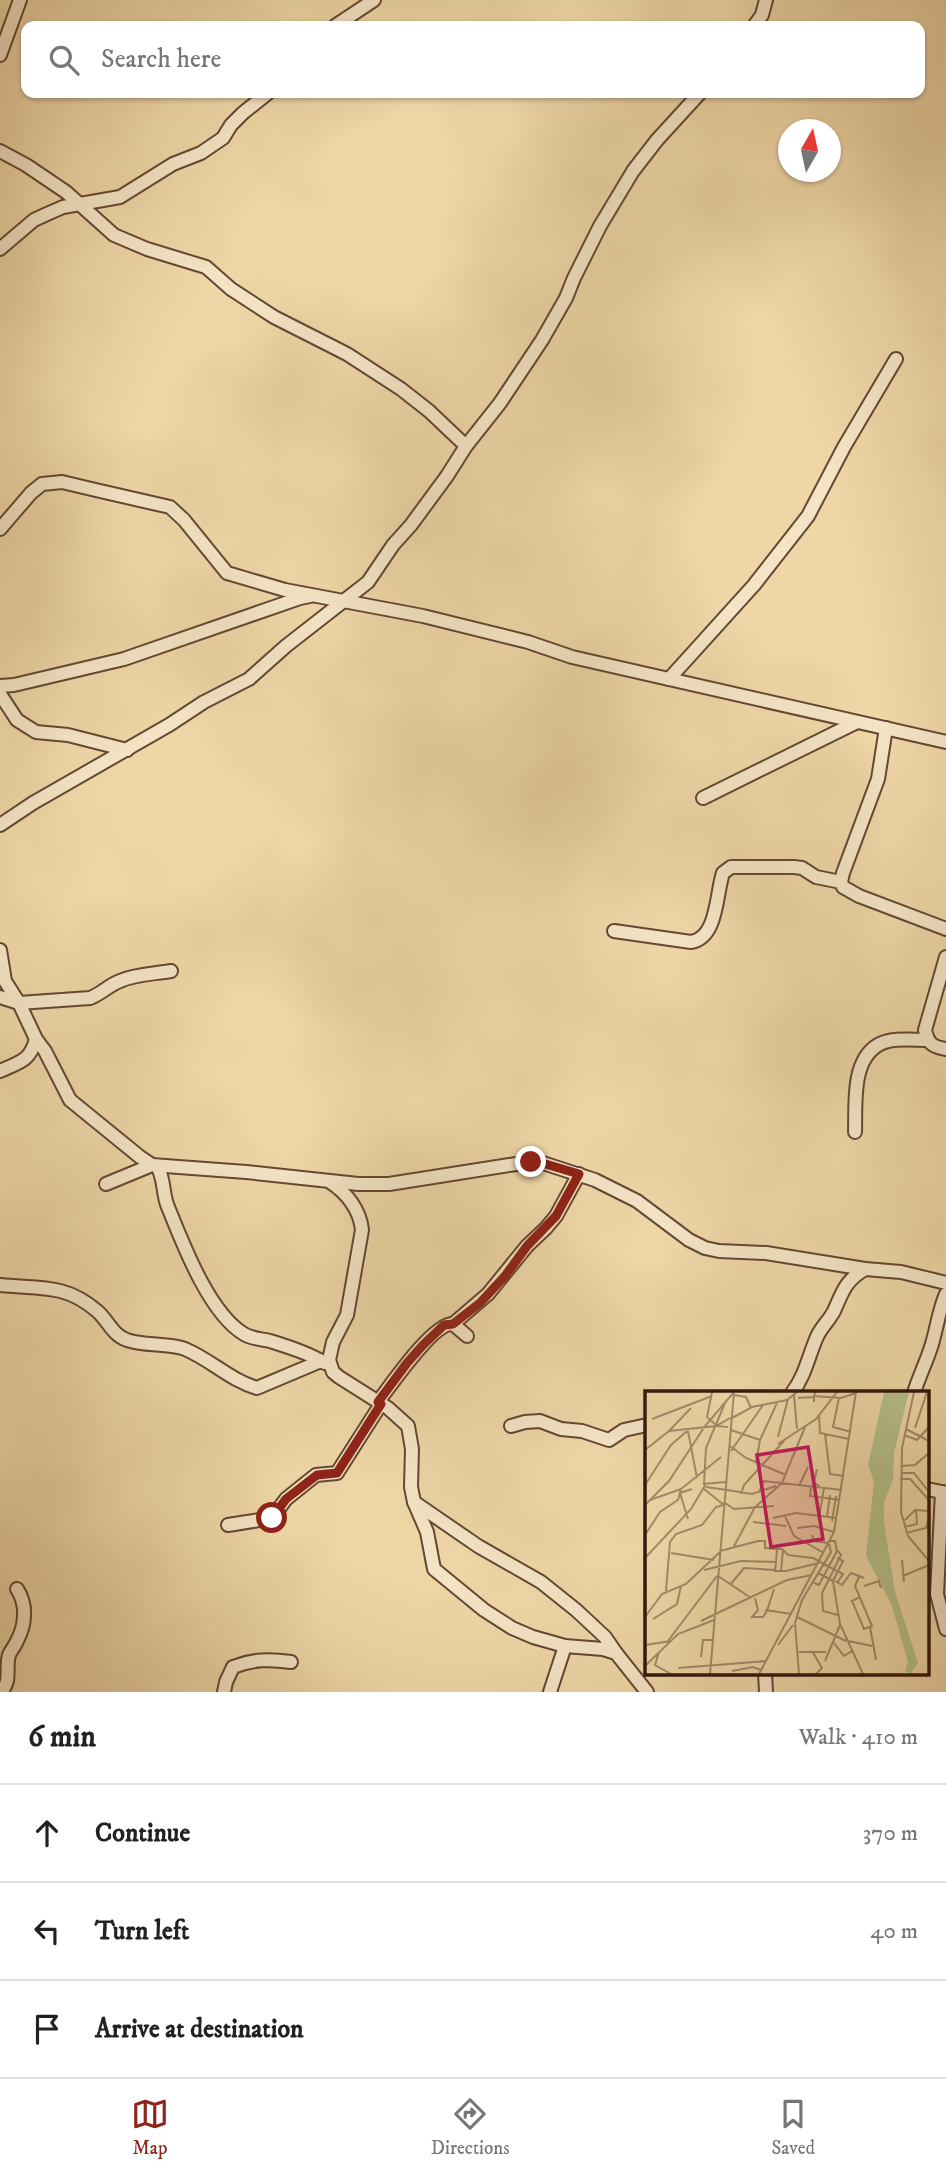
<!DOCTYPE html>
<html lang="en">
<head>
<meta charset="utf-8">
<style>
	:root { --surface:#fff; --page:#f2f2f2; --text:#222; --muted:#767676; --line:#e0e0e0; --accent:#8f2418 }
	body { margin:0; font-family:"IM FELL DW Pica",serif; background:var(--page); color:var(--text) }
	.compass { position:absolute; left:778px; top:119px; width:63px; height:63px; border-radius:50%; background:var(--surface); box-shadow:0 2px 5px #0004; rotate:9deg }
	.stop { position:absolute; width:21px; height:21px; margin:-16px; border:5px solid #8f2418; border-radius:50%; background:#fff }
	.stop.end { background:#8f2418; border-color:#fff; box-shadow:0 2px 7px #0008 }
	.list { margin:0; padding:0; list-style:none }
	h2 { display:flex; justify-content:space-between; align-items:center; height:91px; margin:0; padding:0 28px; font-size:30px }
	h2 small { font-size:23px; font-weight:400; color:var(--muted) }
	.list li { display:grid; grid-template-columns:46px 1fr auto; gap:21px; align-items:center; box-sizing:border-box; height:98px; padding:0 28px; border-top:2px solid var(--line) }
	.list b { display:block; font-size:26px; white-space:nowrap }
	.list em { font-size:23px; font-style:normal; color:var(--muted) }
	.icon { flex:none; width:38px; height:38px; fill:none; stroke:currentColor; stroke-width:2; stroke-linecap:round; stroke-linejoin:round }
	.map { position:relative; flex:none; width:946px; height:1692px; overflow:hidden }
	.search { position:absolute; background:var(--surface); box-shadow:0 2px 5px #0004; left:21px; right:21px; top:21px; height:77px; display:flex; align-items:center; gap:18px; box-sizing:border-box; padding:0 24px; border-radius:14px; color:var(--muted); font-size:26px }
	.sheet { height:385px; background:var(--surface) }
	nav { display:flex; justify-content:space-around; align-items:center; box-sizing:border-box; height:98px; border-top:2px solid var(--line); background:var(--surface); font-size:19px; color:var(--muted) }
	nav a { display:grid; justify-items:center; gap:4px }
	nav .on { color:var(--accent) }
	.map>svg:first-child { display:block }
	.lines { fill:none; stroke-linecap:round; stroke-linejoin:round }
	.minor-casing { stroke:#644833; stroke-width:16 }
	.minor { stroke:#f4e4c5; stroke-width:12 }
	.route { stroke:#8f2418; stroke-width:9 }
	.inset-road { fill:none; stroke:#a48a69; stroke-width:2 }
	.view { fill:#c2185b; fill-opacity:0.15; stroke:#c2185b; stroke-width:3.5 }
	.inset-edge { fill:none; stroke:#36180d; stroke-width:3.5 }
</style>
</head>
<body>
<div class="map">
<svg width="946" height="1692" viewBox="0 0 946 1692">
	<rect width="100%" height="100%" fill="#eed6a6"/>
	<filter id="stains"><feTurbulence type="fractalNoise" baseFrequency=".00286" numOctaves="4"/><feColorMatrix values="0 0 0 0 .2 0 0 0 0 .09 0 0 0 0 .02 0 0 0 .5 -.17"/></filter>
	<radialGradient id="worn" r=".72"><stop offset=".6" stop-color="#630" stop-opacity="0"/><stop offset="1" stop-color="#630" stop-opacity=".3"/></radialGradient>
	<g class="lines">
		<defs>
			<g id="minor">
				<path d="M 335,26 L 374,0"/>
				<path d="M 754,26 L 762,15 L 766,0"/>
				<path d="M 0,55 L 20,0"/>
				<path d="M 0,151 L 26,165 L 66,192 L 114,235 L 147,249 L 206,267 L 231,289 L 274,317 L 347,354 L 401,389 L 429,411 L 466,446"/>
				<path d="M 0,249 L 34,220 L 47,214 L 63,207 L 120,197 L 173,164 L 201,153 L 223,138 L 231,125 L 243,113 L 268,93"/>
				<path d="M 0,529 L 31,493 L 42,484 L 62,482 L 100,491 L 170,507 L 184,520 L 227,573 L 285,590 L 423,616 L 528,642 L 572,657 L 946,742"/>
				<path d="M 669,679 L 754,585 L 808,516 L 844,447 L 896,359"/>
				<path d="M 0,686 L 14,685 L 124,659 L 300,598 L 310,596"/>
				<path d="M 0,694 L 17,720 L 36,732 L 68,735 L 127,750"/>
				<path d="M 886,728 L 878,779 L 843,873 L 841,882 L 843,887 L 859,896 L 946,929"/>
				<path d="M 703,798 L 857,722"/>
				<path d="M 0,825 L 33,803 L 169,725 L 204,702 L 249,679 L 286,646 L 368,582 L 393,545 L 411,525 L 447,476 L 466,446 L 500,403 L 542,340 L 566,298 L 574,278 L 600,226 L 633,171 L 657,140 L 700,93"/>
				<path d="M 614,931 L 691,942 C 718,938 716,893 723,873 L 731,867 L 794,867 L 802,868 L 816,877 L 841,882"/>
				<path d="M 0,950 L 5,981 L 19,1003 L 36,1039 L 45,1051 L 70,1100 L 140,1157 L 152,1165 L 246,1172 L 358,1184 L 389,1184 L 516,1164 L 543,1163 L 595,1180 L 637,1201 L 689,1240 L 705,1248 L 719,1251 L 766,1253 L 865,1269 L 901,1272 L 946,1283"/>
				<path d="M 946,957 L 925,1030 C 928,1044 933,1047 946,1049"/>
				<path d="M 0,997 L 19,1003 L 90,998 C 101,994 109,985 120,981 C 135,974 154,974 171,971"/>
				<path d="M 0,1071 C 20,1062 30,1061 36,1039"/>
				<path d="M 855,1132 C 856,1105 851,1061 878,1045 C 891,1037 913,1040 927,1040"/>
				<path d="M 157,1166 C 165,1179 162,1193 168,1207 C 183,1244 209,1313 244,1334 C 252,1339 262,1339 270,1341 C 289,1347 308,1353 325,1363"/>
				<path d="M 330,1182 C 347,1193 360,1210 362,1230 L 347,1315 L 333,1342 L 329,1360 L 333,1372 L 339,1377 L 388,1408 L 408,1426 L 412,1449 L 411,1487 L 414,1502 L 427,1532 L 434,1569 L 484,1610 L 512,1628 L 533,1637 L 565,1646 L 603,1649 L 616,1653 L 647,1692"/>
				<path d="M 106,1184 L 152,1165"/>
				<path d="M 0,1285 C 38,1289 65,1283 97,1311 C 108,1320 112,1335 127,1340 C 142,1346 171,1343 185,1349 C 211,1360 230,1380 257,1388 L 321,1361"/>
				<path d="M 453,1324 L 488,1294 L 527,1246 L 546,1228 L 556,1216 L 579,1174"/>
				<path d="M 792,1393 C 805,1376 808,1358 816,1339 C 820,1328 829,1321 834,1311 C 843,1291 845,1281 865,1269"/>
				<path d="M 914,1393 C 919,1376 927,1361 932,1344 C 937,1327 939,1310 946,1294"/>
				<path d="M 378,1402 C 390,1386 434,1322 453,1324 L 467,1336"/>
				<path d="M 511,1426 L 525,1422 L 540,1421 L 561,1429 L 582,1431 L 609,1440 L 624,1430 L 647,1425"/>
				<path d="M 927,1489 L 946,1493"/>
				<path d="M 942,1492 L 937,1594 L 946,1629"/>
				<path d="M 414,1502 L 478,1546 L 541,1582 L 576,1610 L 605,1637 L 616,1653"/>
				<path d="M 228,1525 L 272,1518 L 286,1499 L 316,1475 L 337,1473 L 381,1404"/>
				<path d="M 765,1673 L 766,1692"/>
				<path d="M 1,1692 C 12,1680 5,1669 9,1655 C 11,1650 15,1646 17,1641 C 26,1624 27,1604 17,1589"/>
				<path d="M 224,1692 L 226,1682 L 233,1667 C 253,1659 270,1659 291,1662"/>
				<path d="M 550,1692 L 565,1646"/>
			</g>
		</defs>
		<!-- minor casing -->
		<use href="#minor" class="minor-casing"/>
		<!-- minor -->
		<use href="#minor" class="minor"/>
	</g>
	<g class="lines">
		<!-- route -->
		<path class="route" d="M 272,1518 L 286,1499 L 317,1475 L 337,1473 L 381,1404 L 378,1402 L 407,1363 L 423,1345 L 444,1325 L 453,1324 L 480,1303 L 505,1276 L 527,1246 L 556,1216 L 579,1174 L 542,1163 L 531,1162"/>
	</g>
	<!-- overview -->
	<g transform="translate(645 1391)">
		<rect width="284" height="284" fill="#eed6a6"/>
		<path d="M 239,1 L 264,1 L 249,62 L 248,89 L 239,111 L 239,131 L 250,201 L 273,272 L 265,283 L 260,280 L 263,271 L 247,215 L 221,165 L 229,91 L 223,74 Z" fill="#b4bf8a"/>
		<path class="inset-road" d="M 67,1 L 62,26 L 72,35 L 83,36M 269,1 L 257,57 L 256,121 L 263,145 L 284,170M 89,4 L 101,6 L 106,17M 149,4 L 152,38M 153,7 L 169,6 L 170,1M 194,7 L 188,36 L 206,41M 169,11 L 169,5 L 196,7 L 211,2M 174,24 L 175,42 L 204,48M 87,27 L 107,16 L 142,9 L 152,1M 7,28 L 67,5M 270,37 L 282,1M 261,38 L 284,50M 86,39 L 115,49M 24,40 L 46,17M 43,40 L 52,87M 180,43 L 185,83 L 199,85M 259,44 L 272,49 L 284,36M 133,46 L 143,8M 133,53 L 171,28 L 192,1M 85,55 L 101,67 L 141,84M 0,59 L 24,40 L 71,35 L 87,26M 86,60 L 118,14M 111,72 L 115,49 L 132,12M 256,75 L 270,74 L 284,62M 172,78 L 169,91 L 175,96M 256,82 L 269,82 L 284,101M 255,88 L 265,88 L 284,109M 58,93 L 81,91M 59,93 L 61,57 L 80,12M 0,94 L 26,54 L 42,40M 154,95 L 163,76M 61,96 L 82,99M 166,96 L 165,105 L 195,109M 59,98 L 79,114M 82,99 L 107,103 L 131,95M 114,101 L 119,90 L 197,99M 96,103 L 99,94 L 139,50M 5,109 L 36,98M 80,112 L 89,118 L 129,115M 0,114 L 24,90 L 60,35 L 89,1M 108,118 L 137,92 L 160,36M 140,125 L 149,145 L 179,162M 174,126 L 179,97M 182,126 L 185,104M 128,127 L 151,122 L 192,127M 43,128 L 35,102 L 47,98M 260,129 L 270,119 L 284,120M 187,130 L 191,105M 108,131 L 141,135M 259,136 L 272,133 L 271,119M 152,137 L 169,135 L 189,141M 261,142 L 281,137 L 284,127M 0,144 L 15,121 L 33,109 L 36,98 L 76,66M 167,144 L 169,150 L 184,152M 88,157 L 109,118M 192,159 L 196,164 L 177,202 L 178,220 L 193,224M 75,160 L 113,150 L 120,150 L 120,157 L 132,158M 26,162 L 69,169M 0,167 L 46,118 L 61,93M 257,169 L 259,191M 131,171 L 130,180 L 141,180 L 174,172M 59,179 L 96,170 L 131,171 L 132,158 L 137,158 L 143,164 L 168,167 L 198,183 L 192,192M 136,180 L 138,159M 173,182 L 188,190 L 195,233 L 218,283M 73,185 L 106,207M 258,185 L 284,174M 214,186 L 210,195 L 227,235 L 219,238 L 207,210 L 215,206M 188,190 L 198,170 L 192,167M 190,190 L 197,194 L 206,182 L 219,187M 169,192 L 174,194 L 192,160 L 190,150 L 185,150M 85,194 L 99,177 L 130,179M 219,195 L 234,190 L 236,197M 21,200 L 25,151 L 31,143 L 57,134 L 71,116 L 78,114M 110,207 L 113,219 L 107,226 L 118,226 L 122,220M 120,219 L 147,223M 122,220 L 129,198M 0,226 L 17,203 L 41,193 L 75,161M 152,226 L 201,250M 8,228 L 32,213 L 36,195M 56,230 L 142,189 L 167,184M 225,236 L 231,269M 23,250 L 72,185M 203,250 L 227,255M 189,252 L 199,265 L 207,260M 0,254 L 26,250M 133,254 L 148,234M 167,260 L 177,277 L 171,283M 14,261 L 10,274 L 26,283M 154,261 L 181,261M 56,266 L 58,249 L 68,249M 180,270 L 195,234M 0,275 L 33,243 L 69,229M 33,277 L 121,270M 87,280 L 108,276 L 116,279M 65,283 L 89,1M 114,283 L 189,141 L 211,1M 154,283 L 150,232 L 157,209 L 186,161 L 184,153"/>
		<path class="view" d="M 163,56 L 178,148 L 126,156 L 112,64 Z"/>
		<rect width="284" height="284" class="inset-edge"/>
	</g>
	<rect width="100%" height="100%" filter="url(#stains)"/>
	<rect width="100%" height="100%" fill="url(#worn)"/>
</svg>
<svg class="compass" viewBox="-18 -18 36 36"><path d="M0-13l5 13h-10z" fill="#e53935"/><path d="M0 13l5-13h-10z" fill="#767676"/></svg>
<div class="stop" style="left:272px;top:1518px"></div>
<div class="stop end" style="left:531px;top:1162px"></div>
<div class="search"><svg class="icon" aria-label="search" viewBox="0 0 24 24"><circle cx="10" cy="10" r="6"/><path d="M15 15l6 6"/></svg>Search here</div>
</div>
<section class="sheet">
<h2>6 min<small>Walk · 410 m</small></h2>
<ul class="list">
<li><svg class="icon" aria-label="ahead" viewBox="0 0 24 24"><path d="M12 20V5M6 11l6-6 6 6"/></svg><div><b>Continue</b></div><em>370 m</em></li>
<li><svg class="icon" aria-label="left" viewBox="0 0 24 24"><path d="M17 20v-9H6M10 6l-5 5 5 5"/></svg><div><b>Turn left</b></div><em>40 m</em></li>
<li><svg class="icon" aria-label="arrive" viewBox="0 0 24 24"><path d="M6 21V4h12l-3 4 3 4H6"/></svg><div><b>Arrive at destination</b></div></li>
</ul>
</section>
<nav>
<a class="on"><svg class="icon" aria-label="map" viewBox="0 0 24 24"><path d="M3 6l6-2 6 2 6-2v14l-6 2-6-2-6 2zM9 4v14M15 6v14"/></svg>Map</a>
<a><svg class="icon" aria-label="directions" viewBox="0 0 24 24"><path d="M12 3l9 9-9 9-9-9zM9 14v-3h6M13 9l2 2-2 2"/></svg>Directions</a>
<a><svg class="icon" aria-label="saved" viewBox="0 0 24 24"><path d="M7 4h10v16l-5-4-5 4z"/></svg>Saved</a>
</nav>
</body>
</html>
